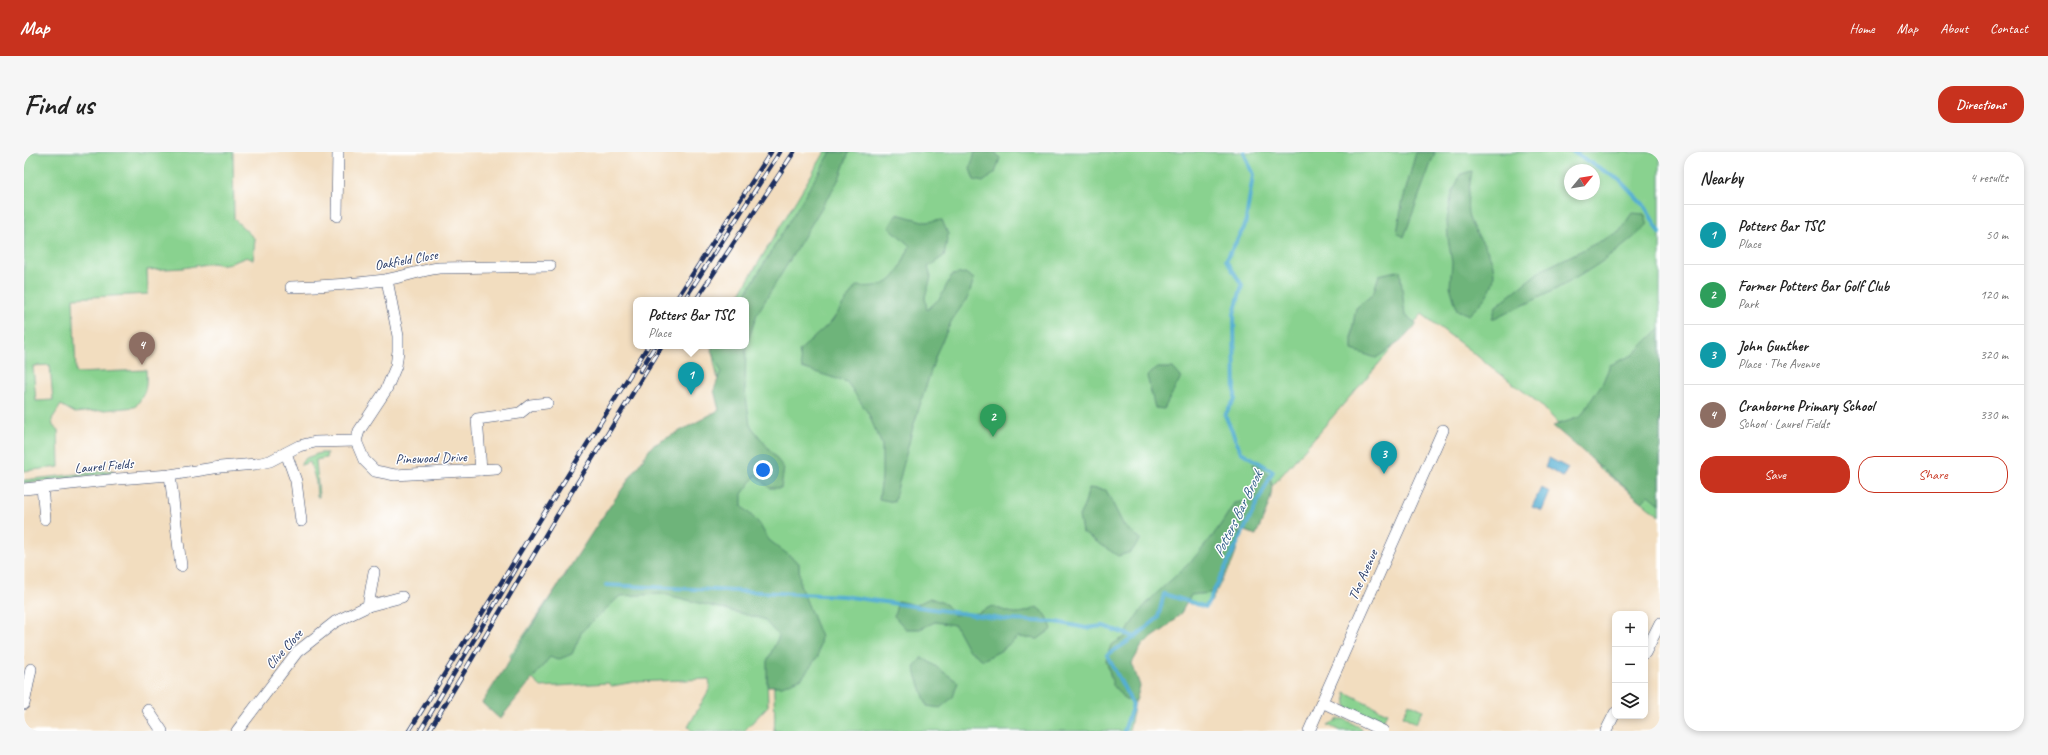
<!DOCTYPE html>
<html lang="en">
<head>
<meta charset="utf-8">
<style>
	:root { --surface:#fff; --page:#f6f6f6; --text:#222; --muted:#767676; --line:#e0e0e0; --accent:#c8321e }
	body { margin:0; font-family:Caveat,sans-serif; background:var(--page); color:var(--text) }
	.controls { position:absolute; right:12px; bottom:12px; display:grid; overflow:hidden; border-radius:8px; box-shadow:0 2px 6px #0003 }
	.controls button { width:36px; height:36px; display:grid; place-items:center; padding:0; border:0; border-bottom:1px solid var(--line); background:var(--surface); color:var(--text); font:20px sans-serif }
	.compass { position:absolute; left:1540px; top:12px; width:36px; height:36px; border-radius:50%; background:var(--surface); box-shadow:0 2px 6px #0003; rotate:60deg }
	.you { position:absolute; left:739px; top:318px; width:14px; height:14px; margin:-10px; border:3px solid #fff; border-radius:50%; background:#1a73e8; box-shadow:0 0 0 6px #1a73e833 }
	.badge { display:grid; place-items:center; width:26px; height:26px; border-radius:50%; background:var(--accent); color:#fff; font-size:13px; font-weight:700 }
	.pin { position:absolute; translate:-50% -33px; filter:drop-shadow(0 1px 2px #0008) }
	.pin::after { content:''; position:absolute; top:21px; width:14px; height:12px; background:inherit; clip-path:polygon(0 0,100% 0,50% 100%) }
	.popup { position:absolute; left:609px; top:145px; width:116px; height:52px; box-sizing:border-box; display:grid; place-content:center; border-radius:8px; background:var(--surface); filter:drop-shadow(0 1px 3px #0005); font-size:13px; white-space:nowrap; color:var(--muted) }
	.popup b { font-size:15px; color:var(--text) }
	.popup::after { content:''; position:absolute; left:50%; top:100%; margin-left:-8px; border:8px solid transparent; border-top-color:var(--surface) }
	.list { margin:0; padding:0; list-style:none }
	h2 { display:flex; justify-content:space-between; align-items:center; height:52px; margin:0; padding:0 16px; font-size:17px }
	h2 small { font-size:13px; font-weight:400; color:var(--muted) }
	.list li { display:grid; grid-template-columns:26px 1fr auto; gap:12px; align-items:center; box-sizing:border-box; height:60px; padding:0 16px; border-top:1px solid var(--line) }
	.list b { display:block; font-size:15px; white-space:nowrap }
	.list p { margin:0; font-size:13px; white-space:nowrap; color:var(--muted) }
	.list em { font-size:13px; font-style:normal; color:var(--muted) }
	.actions { display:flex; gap:8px; padding:12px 16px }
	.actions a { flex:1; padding:9px 0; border:1px solid var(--accent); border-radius:16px; text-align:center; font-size:14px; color:var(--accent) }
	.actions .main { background:var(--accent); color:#fff }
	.icon { flex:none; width:22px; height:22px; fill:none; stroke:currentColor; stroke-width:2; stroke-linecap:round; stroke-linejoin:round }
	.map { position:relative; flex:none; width:1636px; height:579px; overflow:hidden; border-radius:16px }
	header { display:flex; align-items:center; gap:24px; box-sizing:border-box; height:56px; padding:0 20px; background:var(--accent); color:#fff }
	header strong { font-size:19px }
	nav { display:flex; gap:22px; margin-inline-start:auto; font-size:14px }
	.intro { display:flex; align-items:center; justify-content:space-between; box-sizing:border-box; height:96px; padding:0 24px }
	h1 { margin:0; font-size:28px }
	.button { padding:10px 18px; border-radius:16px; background:var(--accent); color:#fff; font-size:14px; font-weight:700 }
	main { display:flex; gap:24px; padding:0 24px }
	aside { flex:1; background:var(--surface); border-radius:16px; box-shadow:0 2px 6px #0003 }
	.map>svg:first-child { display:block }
	.green { fill:#89d28f; stroke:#528076; fill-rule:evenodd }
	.forest { fill:#6eb47a; stroke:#44726c }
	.water { fill:#54afd2; stroke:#386f98 }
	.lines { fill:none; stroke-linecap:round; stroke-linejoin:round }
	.stream { stroke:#54afd2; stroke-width:4 }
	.minor-casing { stroke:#3b496d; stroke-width:12 }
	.minor { stroke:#fff; stroke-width:11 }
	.rail-casing { stroke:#1b2f5e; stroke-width:4.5 }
	.rail { stroke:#fff; stroke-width:3; stroke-dasharray:9; stroke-linecap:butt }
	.labels { text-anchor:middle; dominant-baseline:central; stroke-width:3; stroke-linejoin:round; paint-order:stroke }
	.street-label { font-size:14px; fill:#1b2f5e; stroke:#fff }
	.water-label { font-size:15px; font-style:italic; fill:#2f5c87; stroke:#fff }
</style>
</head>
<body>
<header>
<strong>Map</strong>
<nav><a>Home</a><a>Map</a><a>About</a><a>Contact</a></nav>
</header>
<div class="intro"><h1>Find us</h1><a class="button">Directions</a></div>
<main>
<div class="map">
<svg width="1636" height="579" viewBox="0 0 1636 579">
	<rect width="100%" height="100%" fill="#fff"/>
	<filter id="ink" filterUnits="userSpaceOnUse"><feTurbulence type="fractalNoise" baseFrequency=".025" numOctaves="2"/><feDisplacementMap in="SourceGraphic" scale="8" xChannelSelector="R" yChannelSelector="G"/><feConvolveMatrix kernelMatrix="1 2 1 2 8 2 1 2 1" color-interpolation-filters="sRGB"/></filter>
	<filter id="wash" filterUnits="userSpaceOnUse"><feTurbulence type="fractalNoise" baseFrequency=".012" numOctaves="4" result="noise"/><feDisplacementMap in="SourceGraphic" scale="16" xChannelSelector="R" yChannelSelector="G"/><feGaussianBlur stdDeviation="0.9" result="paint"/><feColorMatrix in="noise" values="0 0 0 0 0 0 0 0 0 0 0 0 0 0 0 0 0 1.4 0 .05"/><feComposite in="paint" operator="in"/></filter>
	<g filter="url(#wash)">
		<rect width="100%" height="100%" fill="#f2ddbf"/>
		<!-- green -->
		<g class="green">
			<path d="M 0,0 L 209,0 L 210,67 L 231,87 L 229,108 L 223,105 L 202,113 L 187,111 L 159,116 L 123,118 L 124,142 L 49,146 L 52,221 L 122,218 C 123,236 122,241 111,255 L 51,261 L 37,253 L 28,267 L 29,274 L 34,278 L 35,315 L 0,319 ZM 26,213 L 29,248 L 12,249 L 9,214 Z"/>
			<path d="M 801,0 L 1636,0 L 1636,364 L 1578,318 L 1516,252 L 1398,162 L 1217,370 L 1204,416 L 1187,450 L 1179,453 L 1166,452 L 1146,445 L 1141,461 L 1085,498 L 1085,507 L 1111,550 L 1105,579 L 750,579 C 752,561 749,543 750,525 L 743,525 L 744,554 L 720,579 L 668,579 L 664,575 L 686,536 L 685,527 L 610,530 L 588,534 L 584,531 L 517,535 L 485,505 L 630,293 L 700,257 L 687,194 L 722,194 L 722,148 L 712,148 ZM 1546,18 L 1570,18 L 1570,42 L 1546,42 Z"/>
			<path d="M 296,301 L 303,301 L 302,306 L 292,308 L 295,345 L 293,345 L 292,330 L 286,310 L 277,313 L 277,311 L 282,306 Z"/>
			<path d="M 88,318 L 90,321 L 0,331 L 0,328 Z"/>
			<path d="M 1321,540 L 1363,561 L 1357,572 L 1325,557 L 1322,553 Z"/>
			<path d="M 1385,551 L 1399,558 L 1392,571 L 1379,564 Z"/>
			<path d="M 1315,567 L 1320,567 L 1337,576 L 1338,579 L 1316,579 L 1304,573 Z"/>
		</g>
		<!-- forest -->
		<g class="forest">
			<path d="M 807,0 L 825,0 L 815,27 L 733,162 L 722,194 L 722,148 L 718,148 Z"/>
			<path d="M 951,0 L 971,0 L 976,6 L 971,21 L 959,30 L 950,28 L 946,17 Z"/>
			<path d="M 1392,0 L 1411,0 L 1380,85 L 1373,81 L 1378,52 Z"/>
			<path d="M 1448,19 C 1446,33 1441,51 1445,66 C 1449,78 1457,87 1463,98 C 1479,128 1465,143 1445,163 L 1433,158 L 1426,134 L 1428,111 L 1424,86 L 1423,69 L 1428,41 L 1437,22 Z"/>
			<path d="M 1608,61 L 1620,62 L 1624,72 C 1582,114 1523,144 1468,167 L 1472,154 L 1516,119 L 1595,80 Z"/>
			<path d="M 873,62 L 902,70 L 918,68 L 924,82 L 920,104 L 904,115 L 907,126 L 901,145 L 903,158 L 916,146 L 928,123 L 941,121 L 950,127 L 944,145 L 928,168 L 913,200 L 889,275 L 870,350 L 855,347 L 858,325 L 858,293 L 844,261 L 823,230 L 778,216 L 775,199 L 808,169 L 832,134 C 870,137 871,126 886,94 L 865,75 Z"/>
			<path d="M 1376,118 L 1381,163 L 1393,172 L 1377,189 L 1352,206 L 1328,198 L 1328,178 L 1332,156 L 1349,142 L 1355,123 Z"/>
			<path d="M 1636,176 L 1636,352 L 1625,343 L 1618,350 L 1529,274 L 1556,265 L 1579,230 L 1586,213 L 1609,203 Z"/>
			<path d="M 690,194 L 722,194 L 721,238 L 726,273 L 760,316 L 757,336 L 745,336 L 732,323 L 718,342 L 718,354 L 734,370 L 745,388 L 775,411 L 776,433 L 797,485 L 794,504 L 778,526 L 758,534 L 743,534 L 743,509 L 755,484 L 739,467 L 639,442 L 596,444 L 558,479 L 548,502 L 533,508 L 526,505 L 476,567 L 458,551 L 575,370 L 628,294 L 695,258 L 690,238 L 697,219 L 687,198 Z"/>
			<path d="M 1134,216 L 1149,216 L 1157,225 L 1140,257 L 1131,256 L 1123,224 Z"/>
			<path d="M 1229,312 C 1264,322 1241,361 1232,383 L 1216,377 C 1211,411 1208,416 1186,441 L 1167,443 L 1157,461 L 1142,476 L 1119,492 L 1108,511 L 1116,534 L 1112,549 L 1101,548 L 1089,533 L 1082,508 L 1087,493 L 1101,485 C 1114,453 1140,436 1164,412 C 1182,394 1197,374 1210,351 L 1223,349 L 1234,330 Z"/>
			<path d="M 1065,336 L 1082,338 L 1100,374 L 1117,387 L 1107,400 L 1094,404 L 1058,380 L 1055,364 L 1060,354 Z"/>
			<path d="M 906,446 L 922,452 L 930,463 L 954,461 L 968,454 C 987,461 993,465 1013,455 L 1023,464 L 1028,477 L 1014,487 L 994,485 L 978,498 L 959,508 L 944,497 L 931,473 L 911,470 L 896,477 L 882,477 L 870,464 L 874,449 L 892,453 Z"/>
			<path d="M 898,505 L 934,530 L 929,545 L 916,556 L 903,554 L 890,516 Z"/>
		</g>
		<!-- water -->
		<g class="water">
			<path d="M 1525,306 L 1544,316 L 1539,325 L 1521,315 Z"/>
			<path d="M 1517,336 L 1526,340 L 1518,359 L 1508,355 Z"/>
		</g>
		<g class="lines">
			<!-- stream -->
			<g class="stream">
				<path d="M 1549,0 L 1597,29 L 1620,53 L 1636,81"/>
				<path d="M 582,433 L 819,444 L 984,468 L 1032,470 L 1062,476 L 1079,474 L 1111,485"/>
				<path d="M 1100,579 L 1109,553 L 1083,503 L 1111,485 L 1134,466 L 1140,442 L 1182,455 L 1249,319 L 1217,300 L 1201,263 L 1211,247 L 1210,162 L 1218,133 L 1202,108 L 1221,74 L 1229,23 L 1220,0"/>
			</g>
		</g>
	</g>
	<g filter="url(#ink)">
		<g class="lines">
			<defs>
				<g id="minor">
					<path d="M 313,64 L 314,0"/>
					<path d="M 363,128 L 374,184 L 374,199 L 372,214 L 362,238 L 335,279 L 332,289 L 340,308 L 351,319 L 371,323 L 472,317"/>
					<path d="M 267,135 C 299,134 330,132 361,128 C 380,125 397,118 415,116 L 526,114"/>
					<path d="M 262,301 L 272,329 L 277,369"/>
					<path d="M 457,318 L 453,267 L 496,261 L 506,253 L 523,251"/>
					<path d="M 146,323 L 157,414"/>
					<path d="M 18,335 L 21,367"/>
					<path d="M 0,337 L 94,327 L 146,323 L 196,315 L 232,312 L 246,309 L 275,294 L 291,290 L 332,289"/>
					<path d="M 344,454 L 378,445"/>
					<path d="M 1621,501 L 1636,471"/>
					<path d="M 1298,550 L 1359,579"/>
					<path d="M 0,552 L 7,517"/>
					<path d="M 124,558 L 138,579"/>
					<path d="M 213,579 L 273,500 L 311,470 L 344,454 L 350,420"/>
					<path d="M 1285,579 L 1419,278"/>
					<path d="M 1582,579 L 1591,561"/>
				</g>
			</defs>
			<!-- minor casing -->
			<use href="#minor" class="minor-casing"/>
			<!-- minor -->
			<use href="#minor" class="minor"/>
			<defs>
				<g id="rail">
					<path d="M 652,148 L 747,0"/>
					<path d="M 660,148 L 756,0"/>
					<path d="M 672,148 L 770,0"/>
					<path d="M 616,219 L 631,194"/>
					<path d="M 385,579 L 624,194"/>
					<path d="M 396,579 L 496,410"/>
					<path d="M 405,579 L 534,362 L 638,194"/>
				</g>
			</defs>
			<!-- rail casing -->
			<use href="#rail" class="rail-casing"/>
			<!-- rail -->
			<use href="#rail" class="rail"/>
		</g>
	</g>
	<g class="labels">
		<!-- street labels -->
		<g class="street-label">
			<text transform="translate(382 108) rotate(-10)">Oakfield Close</text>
			<text transform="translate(407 306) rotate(-2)">Pinewood Drive</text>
			<text transform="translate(80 314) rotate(-5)">Laurel Fields</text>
			<text transform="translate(1339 423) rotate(-66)">The Avenue</text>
			<text transform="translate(260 497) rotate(-48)">Clive Close</text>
		</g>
		<!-- water labels -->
		<g class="water-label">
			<text transform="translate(1214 362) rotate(-64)">Potters Bar Brook</text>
		</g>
	</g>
</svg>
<div class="controls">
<button>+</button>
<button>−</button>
<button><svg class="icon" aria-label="layers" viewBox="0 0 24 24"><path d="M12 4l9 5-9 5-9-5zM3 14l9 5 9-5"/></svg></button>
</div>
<svg class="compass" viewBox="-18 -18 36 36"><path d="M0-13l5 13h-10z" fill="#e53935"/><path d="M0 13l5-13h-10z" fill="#767676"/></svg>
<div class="you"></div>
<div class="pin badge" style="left:667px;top:243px;background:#0f9aa8">1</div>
<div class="popup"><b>Potters Bar TSC</b>Place</div>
<div class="pin badge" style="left:969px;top:285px;background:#2e9e5b">2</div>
<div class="pin badge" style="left:1360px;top:322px;background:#0f9aa8">3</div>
<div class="pin badge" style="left:118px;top:213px;background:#8d6e63">4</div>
</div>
<aside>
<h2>Nearby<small>4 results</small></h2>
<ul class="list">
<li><span class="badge" style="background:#0f9aa8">1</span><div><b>Potters Bar TSC</b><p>Place</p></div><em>50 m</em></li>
<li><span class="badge" style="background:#2e9e5b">2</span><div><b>Former Potters Bar Golf Club</b><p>Park</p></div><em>120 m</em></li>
<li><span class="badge" style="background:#0f9aa8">3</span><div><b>John Gunther</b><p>Place · The Avenue</p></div><em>320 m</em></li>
<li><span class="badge" style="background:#8d6e63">4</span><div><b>Cranborne Primary School</b><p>School · Laurel Fields</p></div><em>330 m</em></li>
</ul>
<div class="actions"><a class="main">Save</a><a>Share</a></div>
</aside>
</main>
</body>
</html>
